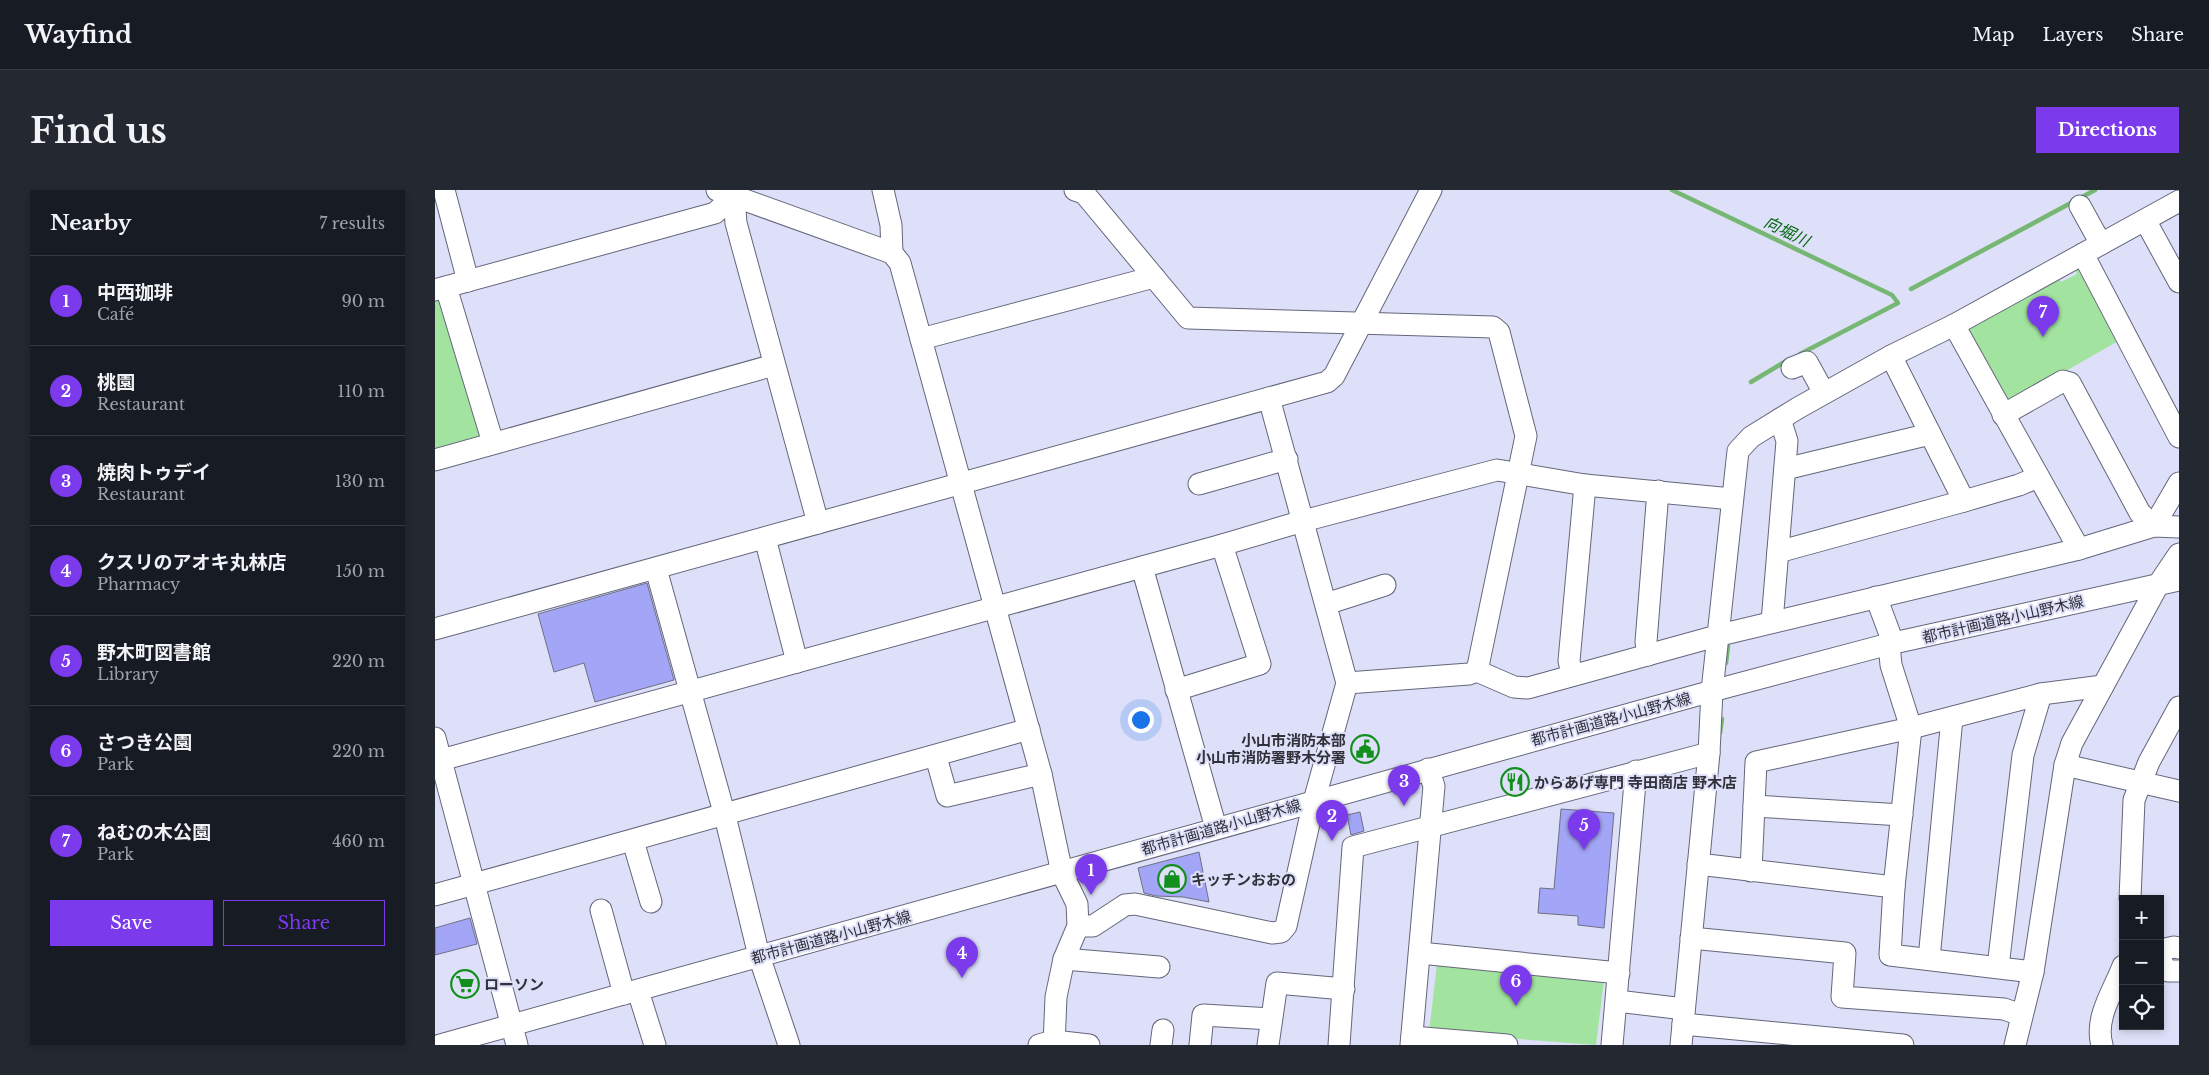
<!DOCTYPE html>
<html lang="en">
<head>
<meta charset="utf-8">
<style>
	:root { --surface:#171b24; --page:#242831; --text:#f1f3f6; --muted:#9ea1a6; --line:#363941; --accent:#7c3aed }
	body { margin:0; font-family:"Libre Baskerville","Noto Sans JP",serif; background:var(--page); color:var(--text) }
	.controls { position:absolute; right:15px; bottom:15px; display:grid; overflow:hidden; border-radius:0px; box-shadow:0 2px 8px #0003 }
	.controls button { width:45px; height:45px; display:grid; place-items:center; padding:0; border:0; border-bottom:1px solid var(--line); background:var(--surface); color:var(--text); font:25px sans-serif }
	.you { position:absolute; left:705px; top:529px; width:18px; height:18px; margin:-12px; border:4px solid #fff; border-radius:50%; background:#1a73e8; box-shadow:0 0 0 8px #1a73e833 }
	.badge { display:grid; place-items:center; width:32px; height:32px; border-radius:50%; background:var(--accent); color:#fff; font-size:16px; font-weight:700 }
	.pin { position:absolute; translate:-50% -41px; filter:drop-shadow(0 1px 2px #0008) }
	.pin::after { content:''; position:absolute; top:26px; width:18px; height:15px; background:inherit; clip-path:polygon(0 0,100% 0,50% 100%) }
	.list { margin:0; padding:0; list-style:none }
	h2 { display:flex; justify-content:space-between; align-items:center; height:65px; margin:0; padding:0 20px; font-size:21px }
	h2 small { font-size:16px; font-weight:400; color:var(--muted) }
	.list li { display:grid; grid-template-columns:32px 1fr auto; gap:15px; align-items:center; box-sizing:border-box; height:90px; padding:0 20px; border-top:1px solid var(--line) }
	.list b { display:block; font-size:19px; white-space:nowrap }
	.list p { margin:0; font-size:16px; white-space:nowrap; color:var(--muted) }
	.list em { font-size:16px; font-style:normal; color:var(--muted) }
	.actions { display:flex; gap:10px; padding:15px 20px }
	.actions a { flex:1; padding:11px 0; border:1px solid var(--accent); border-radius:0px; text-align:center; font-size:18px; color:var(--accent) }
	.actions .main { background:var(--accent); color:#fff }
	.icon { flex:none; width:28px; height:28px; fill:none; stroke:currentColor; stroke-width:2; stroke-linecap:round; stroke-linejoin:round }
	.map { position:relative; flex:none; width:1744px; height:855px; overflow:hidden; border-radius:0px }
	header { display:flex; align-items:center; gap:30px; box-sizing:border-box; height:70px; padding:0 25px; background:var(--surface); border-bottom:1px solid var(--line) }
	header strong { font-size:24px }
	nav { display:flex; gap:28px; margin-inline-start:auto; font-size:18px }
	.intro { display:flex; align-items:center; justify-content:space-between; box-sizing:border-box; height:120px; padding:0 30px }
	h1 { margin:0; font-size:35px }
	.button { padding:12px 22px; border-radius:0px; background:var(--accent); color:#fff; font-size:18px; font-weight:700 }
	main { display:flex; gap:30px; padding:0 30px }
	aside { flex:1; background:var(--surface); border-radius:0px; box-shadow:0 2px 8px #0003 }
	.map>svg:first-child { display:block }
	.green { fill:#a2e39f }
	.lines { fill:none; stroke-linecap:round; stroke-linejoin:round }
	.stream { stroke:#77b774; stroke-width:4.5 }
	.building { fill:#a3a5f6; stroke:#6e7086 }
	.minor-casing { stroke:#64667b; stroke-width:23 }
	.minor { stroke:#fff; stroke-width:21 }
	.labels { text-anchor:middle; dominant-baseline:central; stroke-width:4; stroke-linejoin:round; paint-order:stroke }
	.street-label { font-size:15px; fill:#30313a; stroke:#dee0f9 }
	.poi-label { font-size:15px; font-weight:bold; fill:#30313a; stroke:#dee0f9; text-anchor:start }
	.water-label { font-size:16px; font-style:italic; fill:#04670e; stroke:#dee0f9 }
</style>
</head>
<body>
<header>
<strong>Wayfind</strong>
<nav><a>Map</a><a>Layers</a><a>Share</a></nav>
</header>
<div class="intro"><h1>Find us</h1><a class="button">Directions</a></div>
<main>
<aside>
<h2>Nearby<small>7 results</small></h2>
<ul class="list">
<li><span class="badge">1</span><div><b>中西珈琲</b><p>Café</p></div><em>90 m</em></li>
<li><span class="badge">2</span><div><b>桃園</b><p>Restaurant</p></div><em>110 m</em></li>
<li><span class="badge">3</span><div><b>焼肉トゥデイ</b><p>Restaurant</p></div><em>130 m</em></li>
<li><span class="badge">4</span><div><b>クスリのアオキ丸林店</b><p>Pharmacy</p></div><em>150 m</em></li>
<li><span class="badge">5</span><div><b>野木町図書館</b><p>Library</p></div><em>220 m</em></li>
<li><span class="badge">6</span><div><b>さつき公園</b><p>Park</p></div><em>220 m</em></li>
<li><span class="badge">7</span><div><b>ねむの木公園</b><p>Park</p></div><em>460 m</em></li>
</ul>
<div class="actions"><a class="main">Save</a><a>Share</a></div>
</aside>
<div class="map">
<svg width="1744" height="855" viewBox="0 0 1744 855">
	<rect width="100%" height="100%" fill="#dee0f9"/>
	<!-- green -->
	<g class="green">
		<path d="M 1642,77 L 1647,80 L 1685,150 L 1573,214 L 1531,144 L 1537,133 L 1622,85 L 1626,92 L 1642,84 L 1639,78 Z"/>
		<path d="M 4,107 L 49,242 L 45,249 L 0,261 L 0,108 Z"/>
		<path d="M 1002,774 L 1169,790 L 1161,855 L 994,842 Z"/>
	</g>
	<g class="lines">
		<!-- stream -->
		<g class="stream">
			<path d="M 1237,0 L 1457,105 L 1463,113 L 1365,164"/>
			<path d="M 1476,99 L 1660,0"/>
			<path d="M 1316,192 L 1351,171"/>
			<path d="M 1291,473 L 1293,456"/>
			<path d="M 1285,543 L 1287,529"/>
		</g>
	</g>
	<!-- building -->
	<g class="building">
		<path d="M 212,393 L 239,490 L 160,512 L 149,473 L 119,482 L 103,424 Z"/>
		<path d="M 1126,619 L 1179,623 L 1169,738 L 1143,735 L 1143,726 L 1103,723 L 1105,698 L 1119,699 Z"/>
		<path d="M 925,622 L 929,641 L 916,645 L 912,625 Z"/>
		<path d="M 764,662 L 774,712 L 748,707 L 721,706 L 709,703 L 703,678 Z"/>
		<path d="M 35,728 L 42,754 L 0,765 L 0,738 Z"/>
	</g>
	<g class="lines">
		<defs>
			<g id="minor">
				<path d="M 9,0 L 33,91"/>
				<path d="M 282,0 L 457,63 L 465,73 L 606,584 L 627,683 L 642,714 L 643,736 L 629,769 L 621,807 L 619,855"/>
				<path d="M 448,0 L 456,35 L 457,63"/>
				<path d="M 640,0 L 649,3 L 753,128 L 1058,137 L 1064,142 L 1091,246 L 1042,481"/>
				<path d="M 299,6 L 301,33 L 383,333"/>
				<path d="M 1645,16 L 1666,54"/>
				<path d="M 1710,30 L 1744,92"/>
				<path d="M 1648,64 L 1744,247"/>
				<path d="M 11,97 L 58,253"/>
				<path d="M 0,100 L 280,23 L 299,6"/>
				<path d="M 1519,135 L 1644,359"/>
				<path d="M 486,149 L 719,87"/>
				<path d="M 1456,166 L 1529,311"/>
				<path d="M 1357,178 L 1372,172 L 1389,203"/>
				<path d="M 1568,225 L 1628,191 L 1635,193 L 1705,323 L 1719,336 L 1744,293"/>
				<path d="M 0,270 L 339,175"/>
				<path d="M 1350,279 L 1495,244"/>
				<path d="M 764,294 L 852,269"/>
				<path d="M 330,348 L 362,472"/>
				<path d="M 1343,362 L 1529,311 L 1584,295 L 1603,287"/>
				<path d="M 707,377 L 781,638"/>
				<path d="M 221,379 L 290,626 L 324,766 L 354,855"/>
				<path d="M 1441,407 L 1456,447 L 1454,454 L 1456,475 L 1476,538 L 1459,697 L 1455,765 L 1598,782"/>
				<path d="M 891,414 L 950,395"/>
				<path d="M 1337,432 L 1352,251 L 1345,229"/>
				<path d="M 0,439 L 892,192 L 899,186 L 996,0"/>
				<path d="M 1213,465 L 1211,452 L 1223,301"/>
				<path d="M 1137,484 L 1134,471 L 1150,295"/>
				<path d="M 912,493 L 1034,484 L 1042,481 L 1079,497 L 1093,498 L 1285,445 L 1644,359 L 1719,336 L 1744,337"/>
				<path d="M 741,500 L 825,474 L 787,355"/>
				<path d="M 1606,504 L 1668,496"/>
				<path d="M 0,548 L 82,855"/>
				<path d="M 501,567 L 512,606 L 606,584"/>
				<path d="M 6,570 L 787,355 L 868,331 L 1062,280 L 1150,295 L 1297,309"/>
				<path d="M 1630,575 L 1744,601"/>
				<path d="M 1319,616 L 1467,625"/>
				<path d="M 198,651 L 216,712"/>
				<path d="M 1263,674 L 1459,697"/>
				<path d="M 1316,681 L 1321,572 L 1476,538 L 1606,504 L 1588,565 L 1563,777"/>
				<path d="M 0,705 L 594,539"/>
				<path d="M 1695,709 L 1699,610 L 1714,572 L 1744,517"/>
				<path d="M 166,720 L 189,804"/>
				<path d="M 643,736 L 658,736 L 690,715 L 700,714 L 837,743 L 846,742 L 851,736 L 879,611 L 912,493 L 834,208"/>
				<path d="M 1256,748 L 1410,763 L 1407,807 L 1569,819 L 1586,825"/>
				<path d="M 985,763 L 1184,783"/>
				<path d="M 629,769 L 724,777"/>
				<path d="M 1494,769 L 1517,528"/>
				<path d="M 1725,770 L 1730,759 L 1739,757 L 1744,758"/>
				<path d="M 1725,771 L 1733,781 L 1744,781"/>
				<path d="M 203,801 L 220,855"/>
				<path d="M 1182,811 L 1249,819"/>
				<path d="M 1248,834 L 1468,855"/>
				<path d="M 977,847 L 1072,855"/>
				<path d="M 5,855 L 1277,501 L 1454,454 L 1744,390"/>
				<path d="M 604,855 L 619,851 L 654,855"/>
				<path d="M 726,855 L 728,840"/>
				<path d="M 765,855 L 768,825 L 836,829"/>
				<path d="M 833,855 L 842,793 L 909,799"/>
				<path d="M 904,855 L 918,657 L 1274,563"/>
				<path d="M 976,855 L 999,596 L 993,579"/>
				<path d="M 1177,855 L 1201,581"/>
				<path d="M 1246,855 L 1274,563 L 1277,501 L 1303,261 L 1316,247 L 1363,218 L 1456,166 L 1519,135 L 1744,11"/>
				<path d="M 1580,855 L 1598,782 L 1630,575 L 1637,553 L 1723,395 L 1744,364"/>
				<path d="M 1667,855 C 1659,828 1679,800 1688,776"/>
			</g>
		</defs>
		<!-- minor casing -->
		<use href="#minor" class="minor-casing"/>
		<!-- minor -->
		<use href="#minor" class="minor"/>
	</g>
	<!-- icons -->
	<defs>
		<symbol id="civic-ring" viewBox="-11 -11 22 22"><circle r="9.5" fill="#dee0f9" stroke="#138f1d" stroke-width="1.5"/><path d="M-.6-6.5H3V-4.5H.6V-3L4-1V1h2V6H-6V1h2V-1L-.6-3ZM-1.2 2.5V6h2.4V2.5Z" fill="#138f1d"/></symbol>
		<symbol id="restaurant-ring" viewBox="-11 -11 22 22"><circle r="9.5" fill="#dee0f9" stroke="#138f1d" stroke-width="1.5"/><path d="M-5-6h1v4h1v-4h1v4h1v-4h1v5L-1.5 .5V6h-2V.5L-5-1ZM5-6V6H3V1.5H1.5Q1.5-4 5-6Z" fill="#138f1d"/></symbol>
		<symbol id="shop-ring" viewBox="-11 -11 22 22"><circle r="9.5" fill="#dee0f9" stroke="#138f1d" stroke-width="1.5"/><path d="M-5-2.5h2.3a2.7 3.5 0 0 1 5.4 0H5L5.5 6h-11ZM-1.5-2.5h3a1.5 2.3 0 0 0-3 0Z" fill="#138f1d"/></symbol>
		<symbol id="supermarket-ring" viewBox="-11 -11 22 22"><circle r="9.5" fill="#dee0f9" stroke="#138f1d" stroke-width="1.5"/><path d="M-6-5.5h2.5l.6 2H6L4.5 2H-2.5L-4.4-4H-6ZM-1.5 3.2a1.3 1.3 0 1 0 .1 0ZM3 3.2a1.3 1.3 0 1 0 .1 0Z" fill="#138f1d"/></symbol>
	</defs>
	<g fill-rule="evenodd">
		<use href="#civic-ring" x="914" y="543" width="32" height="32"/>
		<use href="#restaurant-ring" x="1064" y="576" width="32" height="32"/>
		<use href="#shop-ring" x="721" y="673" width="32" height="32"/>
		<use href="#supermarket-ring" x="14" y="778" width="32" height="32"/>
	</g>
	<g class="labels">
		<!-- street labels -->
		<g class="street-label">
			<text transform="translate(1568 429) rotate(-13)">都市計画道路小山野木線</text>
			<text transform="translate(1176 529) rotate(-15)">都市計画道路小山野木線</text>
			<text transform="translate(786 637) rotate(-16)">都市計画道路小山野木線</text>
			<text transform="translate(396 747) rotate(-15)">都市計画道路小山野木線</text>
		</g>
		<!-- poi labels -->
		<g class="poi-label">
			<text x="911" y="550" text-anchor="end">小山市消防本部<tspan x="911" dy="17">小山市消防署野木分署</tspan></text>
			<text x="1099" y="592">からあげ専門 寺田商店 野木店</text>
			<text x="756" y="689">キッチンおおの</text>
			<text x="49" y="794">ローソン</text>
		</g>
		<!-- water labels -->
		<g class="water-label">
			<text transform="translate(1352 41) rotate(26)">向堀川</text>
		</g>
	</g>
</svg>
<div class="controls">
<button>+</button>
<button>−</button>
<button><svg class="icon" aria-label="locate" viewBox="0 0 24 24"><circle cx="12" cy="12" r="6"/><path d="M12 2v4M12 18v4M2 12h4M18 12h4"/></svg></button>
</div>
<div class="you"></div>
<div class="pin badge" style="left:656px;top:705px">1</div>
<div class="pin badge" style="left:897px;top:651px">2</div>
<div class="pin badge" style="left:969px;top:616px">3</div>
<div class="pin badge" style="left:527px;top:788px">4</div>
<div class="pin badge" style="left:1149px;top:660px">5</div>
<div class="pin badge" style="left:1081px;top:816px">6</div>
<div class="pin badge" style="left:1608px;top:147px">7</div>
</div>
</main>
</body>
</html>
